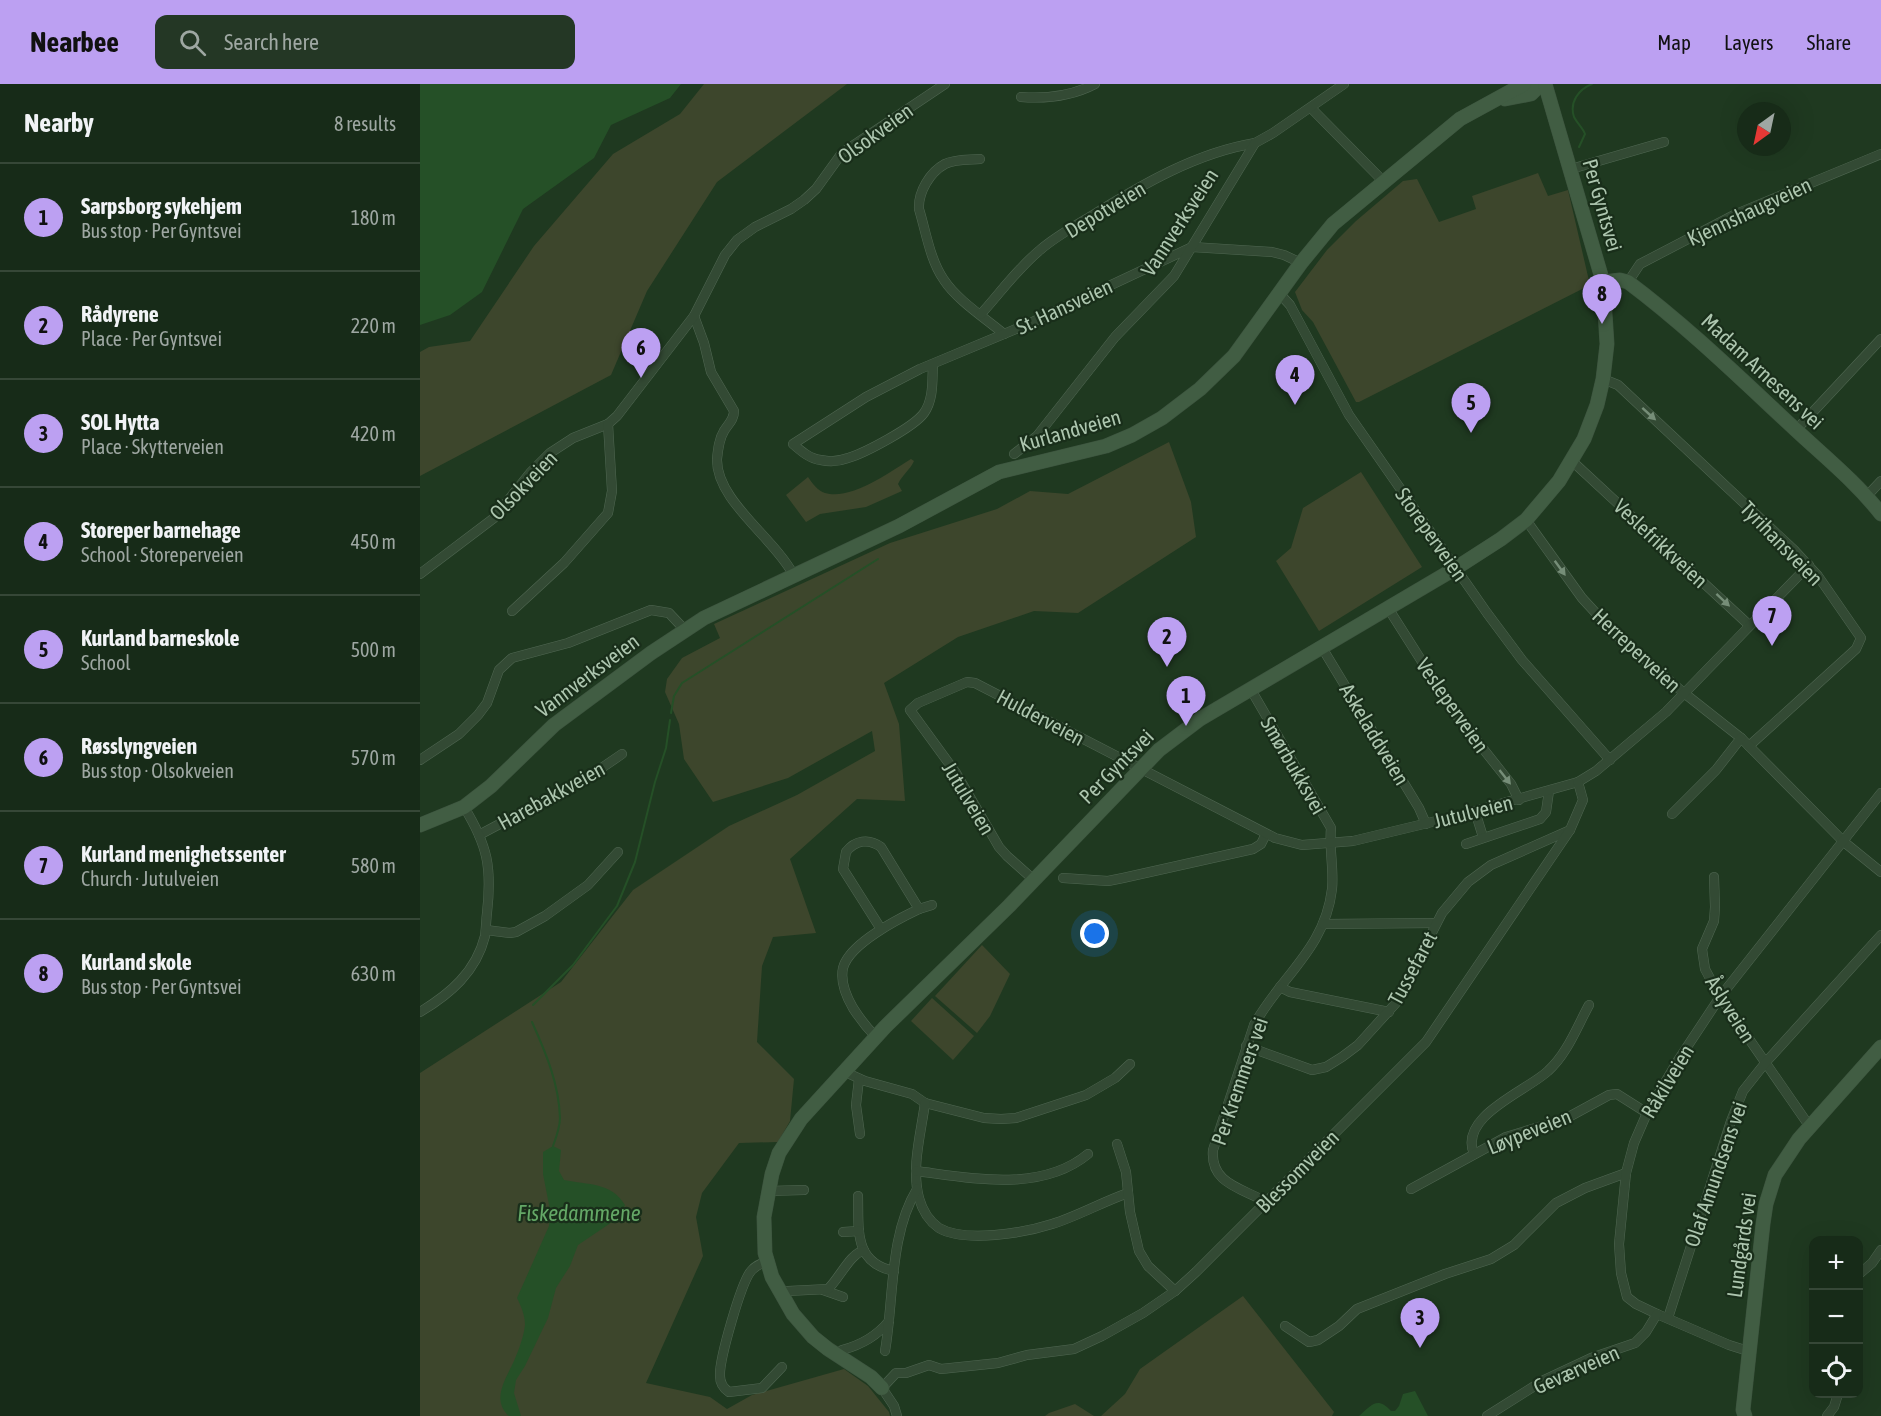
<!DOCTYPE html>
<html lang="en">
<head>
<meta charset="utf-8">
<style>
	:root { --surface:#172b18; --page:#243725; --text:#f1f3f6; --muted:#9ea7a2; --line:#364737; --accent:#bca0f2 }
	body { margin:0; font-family:"Asap Condensed",sans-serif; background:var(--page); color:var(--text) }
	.controls { position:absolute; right:18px; bottom:18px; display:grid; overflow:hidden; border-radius:12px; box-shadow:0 6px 24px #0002 }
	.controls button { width:54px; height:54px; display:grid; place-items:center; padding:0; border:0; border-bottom:2px solid var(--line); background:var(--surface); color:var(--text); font:30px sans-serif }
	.compass { position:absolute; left:1317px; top:18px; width:54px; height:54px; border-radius:50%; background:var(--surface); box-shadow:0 6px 24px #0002; rotate:213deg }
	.you { position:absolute; left:675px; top:850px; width:21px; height:21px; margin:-15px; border:4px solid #fff; border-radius:50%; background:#1a73e8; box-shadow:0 0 0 9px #1a73e833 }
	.badge { display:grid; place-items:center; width:39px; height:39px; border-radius:50%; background:var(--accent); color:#111; font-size:20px; font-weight:700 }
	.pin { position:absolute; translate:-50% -50px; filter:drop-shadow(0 2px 3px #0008) }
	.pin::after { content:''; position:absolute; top:32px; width:21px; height:18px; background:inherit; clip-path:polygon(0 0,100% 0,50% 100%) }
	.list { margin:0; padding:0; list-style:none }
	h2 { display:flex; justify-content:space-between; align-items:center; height:78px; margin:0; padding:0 24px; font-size:26px }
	h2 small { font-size:20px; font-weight:400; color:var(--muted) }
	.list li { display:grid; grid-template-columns:39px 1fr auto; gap:18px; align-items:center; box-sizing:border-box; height:108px; padding:0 24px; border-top:2px solid var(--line) }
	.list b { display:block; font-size:22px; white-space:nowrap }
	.list p { margin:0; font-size:20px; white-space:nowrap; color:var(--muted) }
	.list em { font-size:20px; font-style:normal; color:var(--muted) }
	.icon { flex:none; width:33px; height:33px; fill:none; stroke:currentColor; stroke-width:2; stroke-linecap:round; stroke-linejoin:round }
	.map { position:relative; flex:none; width:1461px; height:1332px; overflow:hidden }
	header { display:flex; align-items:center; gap:36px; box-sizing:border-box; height:84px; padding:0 30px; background:var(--accent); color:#111 }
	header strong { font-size:28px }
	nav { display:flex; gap:33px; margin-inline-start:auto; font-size:21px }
	.search { width:420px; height:54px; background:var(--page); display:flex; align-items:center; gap:15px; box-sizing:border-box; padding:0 21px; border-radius:12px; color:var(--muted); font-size:22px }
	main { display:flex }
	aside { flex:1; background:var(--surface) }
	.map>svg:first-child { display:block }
	.green { fill:#3d462c }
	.water { fill:#255027 }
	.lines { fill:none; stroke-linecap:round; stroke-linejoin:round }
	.stream { stroke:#255027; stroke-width:2 }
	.street-casing { stroke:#506752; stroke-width:10 }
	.secondary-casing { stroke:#3c533e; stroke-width:15 }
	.street { stroke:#334a34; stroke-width:9 }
	.secondary { stroke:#415d43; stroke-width:14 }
	.oneway { fill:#768e78 }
	.labels { text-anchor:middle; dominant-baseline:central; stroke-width:4.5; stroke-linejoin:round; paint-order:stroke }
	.street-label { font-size:21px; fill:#adc6af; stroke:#192e1a }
	.water-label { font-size:22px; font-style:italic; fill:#64a866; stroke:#192e1a }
</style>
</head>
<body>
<header>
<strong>Nearbee</strong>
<div class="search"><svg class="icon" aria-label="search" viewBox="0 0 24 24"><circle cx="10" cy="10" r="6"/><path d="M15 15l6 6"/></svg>Search here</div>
<nav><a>Map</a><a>Layers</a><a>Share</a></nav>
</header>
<main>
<aside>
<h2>Nearby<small>8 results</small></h2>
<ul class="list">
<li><span class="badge">1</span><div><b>Sarpsborg sykehjem</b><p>Bus stop · Per Gyntsvei</p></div><em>180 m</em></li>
<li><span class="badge">2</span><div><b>Rådyrene</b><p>Place · Per Gyntsvei</p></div><em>220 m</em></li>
<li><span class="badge">3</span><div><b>SOL Hytta</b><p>Place · Skytterveien</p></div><em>420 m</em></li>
<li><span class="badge">4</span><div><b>Storeper barnehage</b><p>School · Storeperveien</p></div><em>450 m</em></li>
<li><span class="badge">5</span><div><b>Kurland barneskole</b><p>School</p></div><em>500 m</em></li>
<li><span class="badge">6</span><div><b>Røsslyngveien</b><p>Bus stop · Olsokveien</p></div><em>570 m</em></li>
<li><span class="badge">7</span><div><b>Kurland menighetssenter</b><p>Church · Jutulveien</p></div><em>580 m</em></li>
<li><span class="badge">8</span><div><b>Kurland skole</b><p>Bus stop · Per Gyntsvei</p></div><em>630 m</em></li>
</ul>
</aside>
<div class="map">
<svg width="1461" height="1332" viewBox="0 0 1461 1332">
	<rect width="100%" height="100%" fill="#1f3920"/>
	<!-- green -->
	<g class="green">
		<path d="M 284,0 L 427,0 L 297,98 L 227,207 L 191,291 L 0,392 L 0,268 L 9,263 L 50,257 L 114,162 L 193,70 L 260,30 Z"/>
		<path d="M 1118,89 L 1128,112 L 1148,106 L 1170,201 L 939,318 L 936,318 L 893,238 L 882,226 L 875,208 L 907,166 L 936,137 L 983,97 L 997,95 L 1019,138 L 1056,125 L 1052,112 Z"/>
		<path d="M 749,358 L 771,418 L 776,453 L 658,529 L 614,527 L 538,553 L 464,599 L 479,640 L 485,717 L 437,715 L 370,775 L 396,849 L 353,853 L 342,882 L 337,958 L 374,995 L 370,1037 L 358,1058 L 319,1059 L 282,1109 L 276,1133 L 283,1172 L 226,1299 L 290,1313 L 307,1325 L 332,1311 L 424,1285 L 448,1302 L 469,1328 L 470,1332 L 0,1332 L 0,989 L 141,898 L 213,806 L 309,742 L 377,711 L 455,667 L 452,647 L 368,694 L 293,718 L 264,675 L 259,640 L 245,608 L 247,595 L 262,574 L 300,554 L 294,540 L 470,459 L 577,425 L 610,407 L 648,410 Z"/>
		<path d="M 491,375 L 494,377 C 490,386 482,391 478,400 L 482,407 L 446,423 L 400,430 L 386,438 L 366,411 L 388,393 C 392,399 398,407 405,409 C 430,417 470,388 491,375 Z"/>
		<path d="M 941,388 L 1002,483 L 899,547 L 856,477 L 871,464 L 883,424 Z"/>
		<path d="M 562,861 L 590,890 L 570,932 L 557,949 L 515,912 Z"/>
		<path d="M 512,914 L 554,952 L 533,976 L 491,937 Z"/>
		<path d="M 823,1212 L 914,1328 L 912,1332 L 681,1332 L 705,1310 L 720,1285 Z"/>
		<path d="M 655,1320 L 674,1332 L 625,1332 L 629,1329 Z"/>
	</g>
	<!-- water -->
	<g class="water">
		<path d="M 0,0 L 261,0 L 250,14 L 191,41 L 174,74 L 103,125 L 62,208 L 30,231 L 0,241 Z"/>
		<path d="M 133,1062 L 141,1066 L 139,1087 L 144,1096 C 168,1101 191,1098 205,1121 L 201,1132 L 158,1161 L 150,1182 L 136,1204 L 128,1234 L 105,1282 L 96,1296 L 94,1309 L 101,1332 L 89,1332 C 69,1314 89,1291 96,1272 C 100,1263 104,1250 105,1241 C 105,1231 101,1222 97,1214 L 129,1142 L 130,1126 L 123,1090 L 123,1068 Z"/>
		<path d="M 995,1307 L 1008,1332 L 939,1332 C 952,1321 957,1312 971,1327 L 975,1327 L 979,1322 L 983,1310 Z"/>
	</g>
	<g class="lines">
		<!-- stream -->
		<g class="stream">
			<path d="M 1159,63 L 1165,50 C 1163,44 1157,39 1154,33 C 1149,18 1159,5 1172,0"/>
			<path d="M 251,629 L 254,612 L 262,599 L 458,475"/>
			<path d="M 113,921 L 153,881 L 197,822 L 215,778 L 235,698 L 246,664 L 250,636"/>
			<path d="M 112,938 C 126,969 139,1000 140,1034 C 140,1043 136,1054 133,1062"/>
		</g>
		<defs>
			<g id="street">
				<path d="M 601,13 C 627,15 652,12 675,0"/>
				<path d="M 891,24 L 963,97"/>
				<path d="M 560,75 C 549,76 535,75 525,80 C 510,88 498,108 499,125 C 506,148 510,176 524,196 C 537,216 565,234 584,250"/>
				<path d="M 1151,85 L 1244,58"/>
				<path d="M 1208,198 L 1220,180 L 1316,130 L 1461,70"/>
				<path d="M 859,209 L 870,221 L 929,331 L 1067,529 L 1102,576 L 1190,676"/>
				<path d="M 561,230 C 580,209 598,184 620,166 C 636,152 655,142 673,131 C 723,100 776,69 835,59"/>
				<path d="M 274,232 L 284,259 L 291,288 L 314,327 C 314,336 308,340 304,347 C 299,355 298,365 297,375 C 296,416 353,453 373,490"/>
				<path d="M 513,280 C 512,296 514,315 504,329 C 494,343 445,369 428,374 C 420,377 410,378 401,376 C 390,375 381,367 373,360 L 446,313 L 500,285 L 608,240 L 772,163 L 852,168 L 864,171 L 881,179"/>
				<path d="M 1183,295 L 1198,301 L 1374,466 L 1398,492 L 1441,554 L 1436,565 L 1329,662"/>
				<path d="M 1376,346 L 1461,255"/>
				<path d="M 594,370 L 617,352 L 695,253 L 754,192 L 835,59 L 853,49 L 924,0"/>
				<path d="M 1152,377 L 1329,541"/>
				<path d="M 1446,413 L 1461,397"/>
				<path d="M 1106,436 L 1162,514 L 1196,551 L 1264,609 L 1321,654 L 1424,758 L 1461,788"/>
				<path d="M 0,490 L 74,434 L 110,389 L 130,369 L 153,354 L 188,340 L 197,332 L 274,232 L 305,171 L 317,156 L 335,143 L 371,125 L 384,116 L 396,105 L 422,69 L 525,0"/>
				<path d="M 968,524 L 1034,628 L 1091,700 L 1099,716"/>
				<path d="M 92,527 L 144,479 L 188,429 L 192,407 L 188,340"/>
				<path d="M 901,562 L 999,724 L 1006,740"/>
				<path d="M 830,604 L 911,744 C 909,765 914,785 912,805 C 905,865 861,892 834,941 L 793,1066 C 790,1100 822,1104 846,1118"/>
				<path d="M 0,676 L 39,650 L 58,631 L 67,619 L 79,586 L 92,574 L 148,559 L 231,526 L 249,529 L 264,545"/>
				<path d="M 1055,727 L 1063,753"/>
				<path d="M 1252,730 L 1296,686 L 1321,654"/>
				<path d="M 59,751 L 170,692 L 202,670"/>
				<path d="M 1046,760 L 1120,735 L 1126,728 L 1129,707"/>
				<path d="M 1294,793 L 1295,823 L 1294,837 L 1282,865 L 1285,885 L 1300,913 L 1390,1043"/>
				<path d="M 643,794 L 688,797 L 703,794 L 833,765 L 841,760 L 846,750"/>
				<path d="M 614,796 L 587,772 L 579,763 L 536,689 L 490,626 L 498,619 L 547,598 L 555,599 L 855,754 L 882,761 L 933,757 L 1037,732 L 1158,698 L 1176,687 L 1246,628 L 1389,481"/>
				<path d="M 499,825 L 512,821"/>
				<path d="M 903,840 L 1016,839"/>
				<path d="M 66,846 L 90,849 L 96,848 L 125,832 L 168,801 L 198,768"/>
				<path d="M 860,903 L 870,908 L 969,928"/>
				<path d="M 0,928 C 30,910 56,888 65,852 C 66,845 66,837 67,829 C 72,784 68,762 44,723"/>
				<path d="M 456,953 C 447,944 440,935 433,924 C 426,912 420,898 423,884 C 429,860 478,835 499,825 L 461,763 C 449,754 435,756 426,768 L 423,785 L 461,845"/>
				<path d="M 826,962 L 892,986 L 906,983 L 922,973 L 938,961 L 976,919 L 1022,829 L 1048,798 L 1071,781 L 1150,746"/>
				<path d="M 425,988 L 445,997 L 492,1010 L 505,1019 L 564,1034 L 581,1035 L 596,1034 L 666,1011 L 695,994 L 710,980"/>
				<path d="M 439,995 L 436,1021 L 440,1050"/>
				<path d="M 505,1019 C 501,1049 491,1084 499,1114 C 502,1125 509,1137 519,1144 C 545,1159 604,1149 632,1140 C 658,1132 682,1118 708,1109"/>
				<path d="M 697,1060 L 706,1088 L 710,1128 L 719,1167 L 728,1182 L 755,1207"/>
				<path d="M 1054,1070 C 1038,1032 1107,1007 1128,987 C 1147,970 1157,943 1169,921"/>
				<path d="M 496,1087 C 551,1094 621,1109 668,1070"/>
				<path d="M 991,1105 L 1086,1053 L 1145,1035 L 1189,1011 L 1197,1010 L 1227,1029"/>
				<path d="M 348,1107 L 384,1106"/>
				<path d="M 438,1112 C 439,1144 433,1179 474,1187"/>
				<path d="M 423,1148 L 439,1147"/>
				<path d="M 347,1177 C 340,1180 335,1182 331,1187 C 321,1199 299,1276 300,1292 C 300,1299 303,1304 309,1308 L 342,1304 L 362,1283"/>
				<path d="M 1438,1191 L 1452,1179 L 1461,1166"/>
				<path d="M 403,1206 L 423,1213"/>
				<path d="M 368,1207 L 408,1205 C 419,1195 431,1168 444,1167"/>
				<path d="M 1248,1234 L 1311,1037 L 1323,1007 L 1346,978 L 1461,851"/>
				<path d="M 865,1242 L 889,1258 L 898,1256 L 919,1242 L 937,1225 L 1025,1190 L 1071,1175 L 1094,1161 L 1136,1119 L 1165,1104 L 1206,1089"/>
				<path d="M 422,1266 C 441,1261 457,1252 469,1237"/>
				<path d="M 465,1267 C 474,1216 469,1151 497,1105"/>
				<path d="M 1328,1267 L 1309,1261 L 1237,1230 L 1216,1220 L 1207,1213 L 1201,1189 L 1199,1160 L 1206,1089 L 1214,1059 L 1227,1029 L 1257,978 L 1300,913 L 1461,709"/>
				<path d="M 477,1332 L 474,1322 L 462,1304 L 476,1289 L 486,1289 L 509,1281 L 521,1285 L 578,1279 L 607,1271 L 654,1265 L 682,1252 L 723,1229 L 755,1207 L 776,1188 L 1006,958 L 1150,746 L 1163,716 L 1158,698"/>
				<path d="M 1067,1332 L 1124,1296 L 1171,1274 L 1215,1259 L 1226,1248 L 1237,1230"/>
				<path d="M 1407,1332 L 1414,1323 L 1418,1310"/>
			</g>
			<g id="secondary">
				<path d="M 1085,15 L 1111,10 L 1121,0"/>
				<path d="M 1183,198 L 1200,196 L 1208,198 C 1268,243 1321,295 1376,346 C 1405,373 1437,399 1461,430"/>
				<path d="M 0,741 L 44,723 L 71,702 L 134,641 L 231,569 L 284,534 L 479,442 L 579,388 L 686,362 L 712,351 L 742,334 L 780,305 L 814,272 L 881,179 L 913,140 L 1040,35 L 1104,0"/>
				<path d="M 462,1304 L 451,1293 L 408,1265 L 393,1253 L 373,1230 L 352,1193 L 345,1169 L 344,1133 L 352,1090 L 359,1069 L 381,1035 L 465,943 L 589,822 L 739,666 L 780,635 L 1036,484 L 1081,455 L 1106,436 L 1139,397 L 1164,355 L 1177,321 L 1183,295 L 1187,260 L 1183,198 L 1125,0"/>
				<path d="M 1325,1332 L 1323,1326 L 1343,1140 L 1346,1120 L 1355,1091 L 1379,1055 L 1461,963"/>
			</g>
		</defs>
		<!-- street casing -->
		<use href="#street" class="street-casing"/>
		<!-- secondary casing -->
		<use href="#secondary" class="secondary-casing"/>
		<!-- street -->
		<use href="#street" class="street"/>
		<!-- secondary -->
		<use href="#secondary" class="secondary"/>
	</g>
	<!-- one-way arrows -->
	<defs><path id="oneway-solid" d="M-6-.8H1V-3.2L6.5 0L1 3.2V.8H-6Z" transform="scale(1.5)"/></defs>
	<g class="oneway">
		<use href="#oneway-solid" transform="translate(1229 330) rotate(42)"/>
		<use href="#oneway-solid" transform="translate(1140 484) rotate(54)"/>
		<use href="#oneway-solid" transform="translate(1303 516) rotate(43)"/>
		<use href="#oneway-solid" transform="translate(1085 693) rotate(52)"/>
	</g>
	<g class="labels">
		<!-- street labels -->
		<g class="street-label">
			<text transform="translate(455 49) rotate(-36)">Olsokveien</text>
			<text transform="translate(1183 121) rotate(74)">Per Gyntsvei</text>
			<text transform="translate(685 125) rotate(-31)">Depotveien</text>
			<text transform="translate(1329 127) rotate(-25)">Kjennshaugveien</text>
			<text transform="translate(759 138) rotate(-57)">Vannverksveien</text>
			<text transform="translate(644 222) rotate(-25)">St. Hansveien</text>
			<text transform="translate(1343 287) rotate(43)">Madam Arnesens vei</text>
			<text transform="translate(650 346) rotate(-16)">Kurlandveien</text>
			<text transform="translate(103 401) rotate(-46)">Olsokveien</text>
			<text transform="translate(1012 450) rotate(55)">Storeperveien</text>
			<text transform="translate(1241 459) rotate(43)">Veslefrikkveien</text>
			<text transform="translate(1362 459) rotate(46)">Tyrihansveien</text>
			<text transform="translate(1217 566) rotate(43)">Herreperveien</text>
			<text transform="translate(167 591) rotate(-37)">Vannverksveien</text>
			<text transform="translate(1033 621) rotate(55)">Vesleperveien</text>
			<text transform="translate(621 633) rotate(28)">Hulderveien</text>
			<text transform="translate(955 650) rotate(59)">Askeladdveien</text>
			<text transform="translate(874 681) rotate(60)">Smørbukksvei</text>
			<text transform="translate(696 682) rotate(-45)">Per Gyntsvei</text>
			<text transform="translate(131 711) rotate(-29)">Harebakkveien</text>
			<text transform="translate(549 714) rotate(59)">Jutulveien</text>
			<text transform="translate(1053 727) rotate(-14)">Jutulveien</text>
			<text transform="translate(992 884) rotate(-62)">Tussefaret</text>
			<text transform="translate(1311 925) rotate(58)">Åslyveien</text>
			<text transform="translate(819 997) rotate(-71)">Per Kremmers vei</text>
			<text transform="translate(1247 997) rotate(-59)">Råkilveien</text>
			<text transform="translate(1109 1047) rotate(-22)">Løypeveien</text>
			<text transform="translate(877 1087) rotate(-45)">Blessomveien</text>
			<text transform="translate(1295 1090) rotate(-71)">Olaf Amundsens vei</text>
			<text transform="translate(1321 1161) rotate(-82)">Lundgårds vei</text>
			<text transform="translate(1156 1285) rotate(-24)">Geværveien</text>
		</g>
		<!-- water labels -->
		<g class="water-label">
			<text x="159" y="1129">Fiskedammene</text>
		</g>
	</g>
</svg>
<div class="controls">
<button>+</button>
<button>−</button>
<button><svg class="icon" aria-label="locate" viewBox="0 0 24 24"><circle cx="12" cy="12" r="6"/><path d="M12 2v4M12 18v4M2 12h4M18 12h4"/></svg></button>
</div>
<svg class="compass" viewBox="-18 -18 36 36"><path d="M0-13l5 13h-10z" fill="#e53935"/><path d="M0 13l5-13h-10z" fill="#9ea7a2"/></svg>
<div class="you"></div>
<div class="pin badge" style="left:766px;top:642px">1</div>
<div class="pin badge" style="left:747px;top:583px">2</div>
<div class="pin badge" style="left:1000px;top:1264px">3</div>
<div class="pin badge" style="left:875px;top:321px">4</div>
<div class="pin badge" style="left:1051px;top:349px">5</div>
<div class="pin badge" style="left:221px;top:294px">6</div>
<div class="pin badge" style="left:1352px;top:562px">7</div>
<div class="pin badge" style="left:1182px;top:240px">8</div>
</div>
</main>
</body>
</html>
